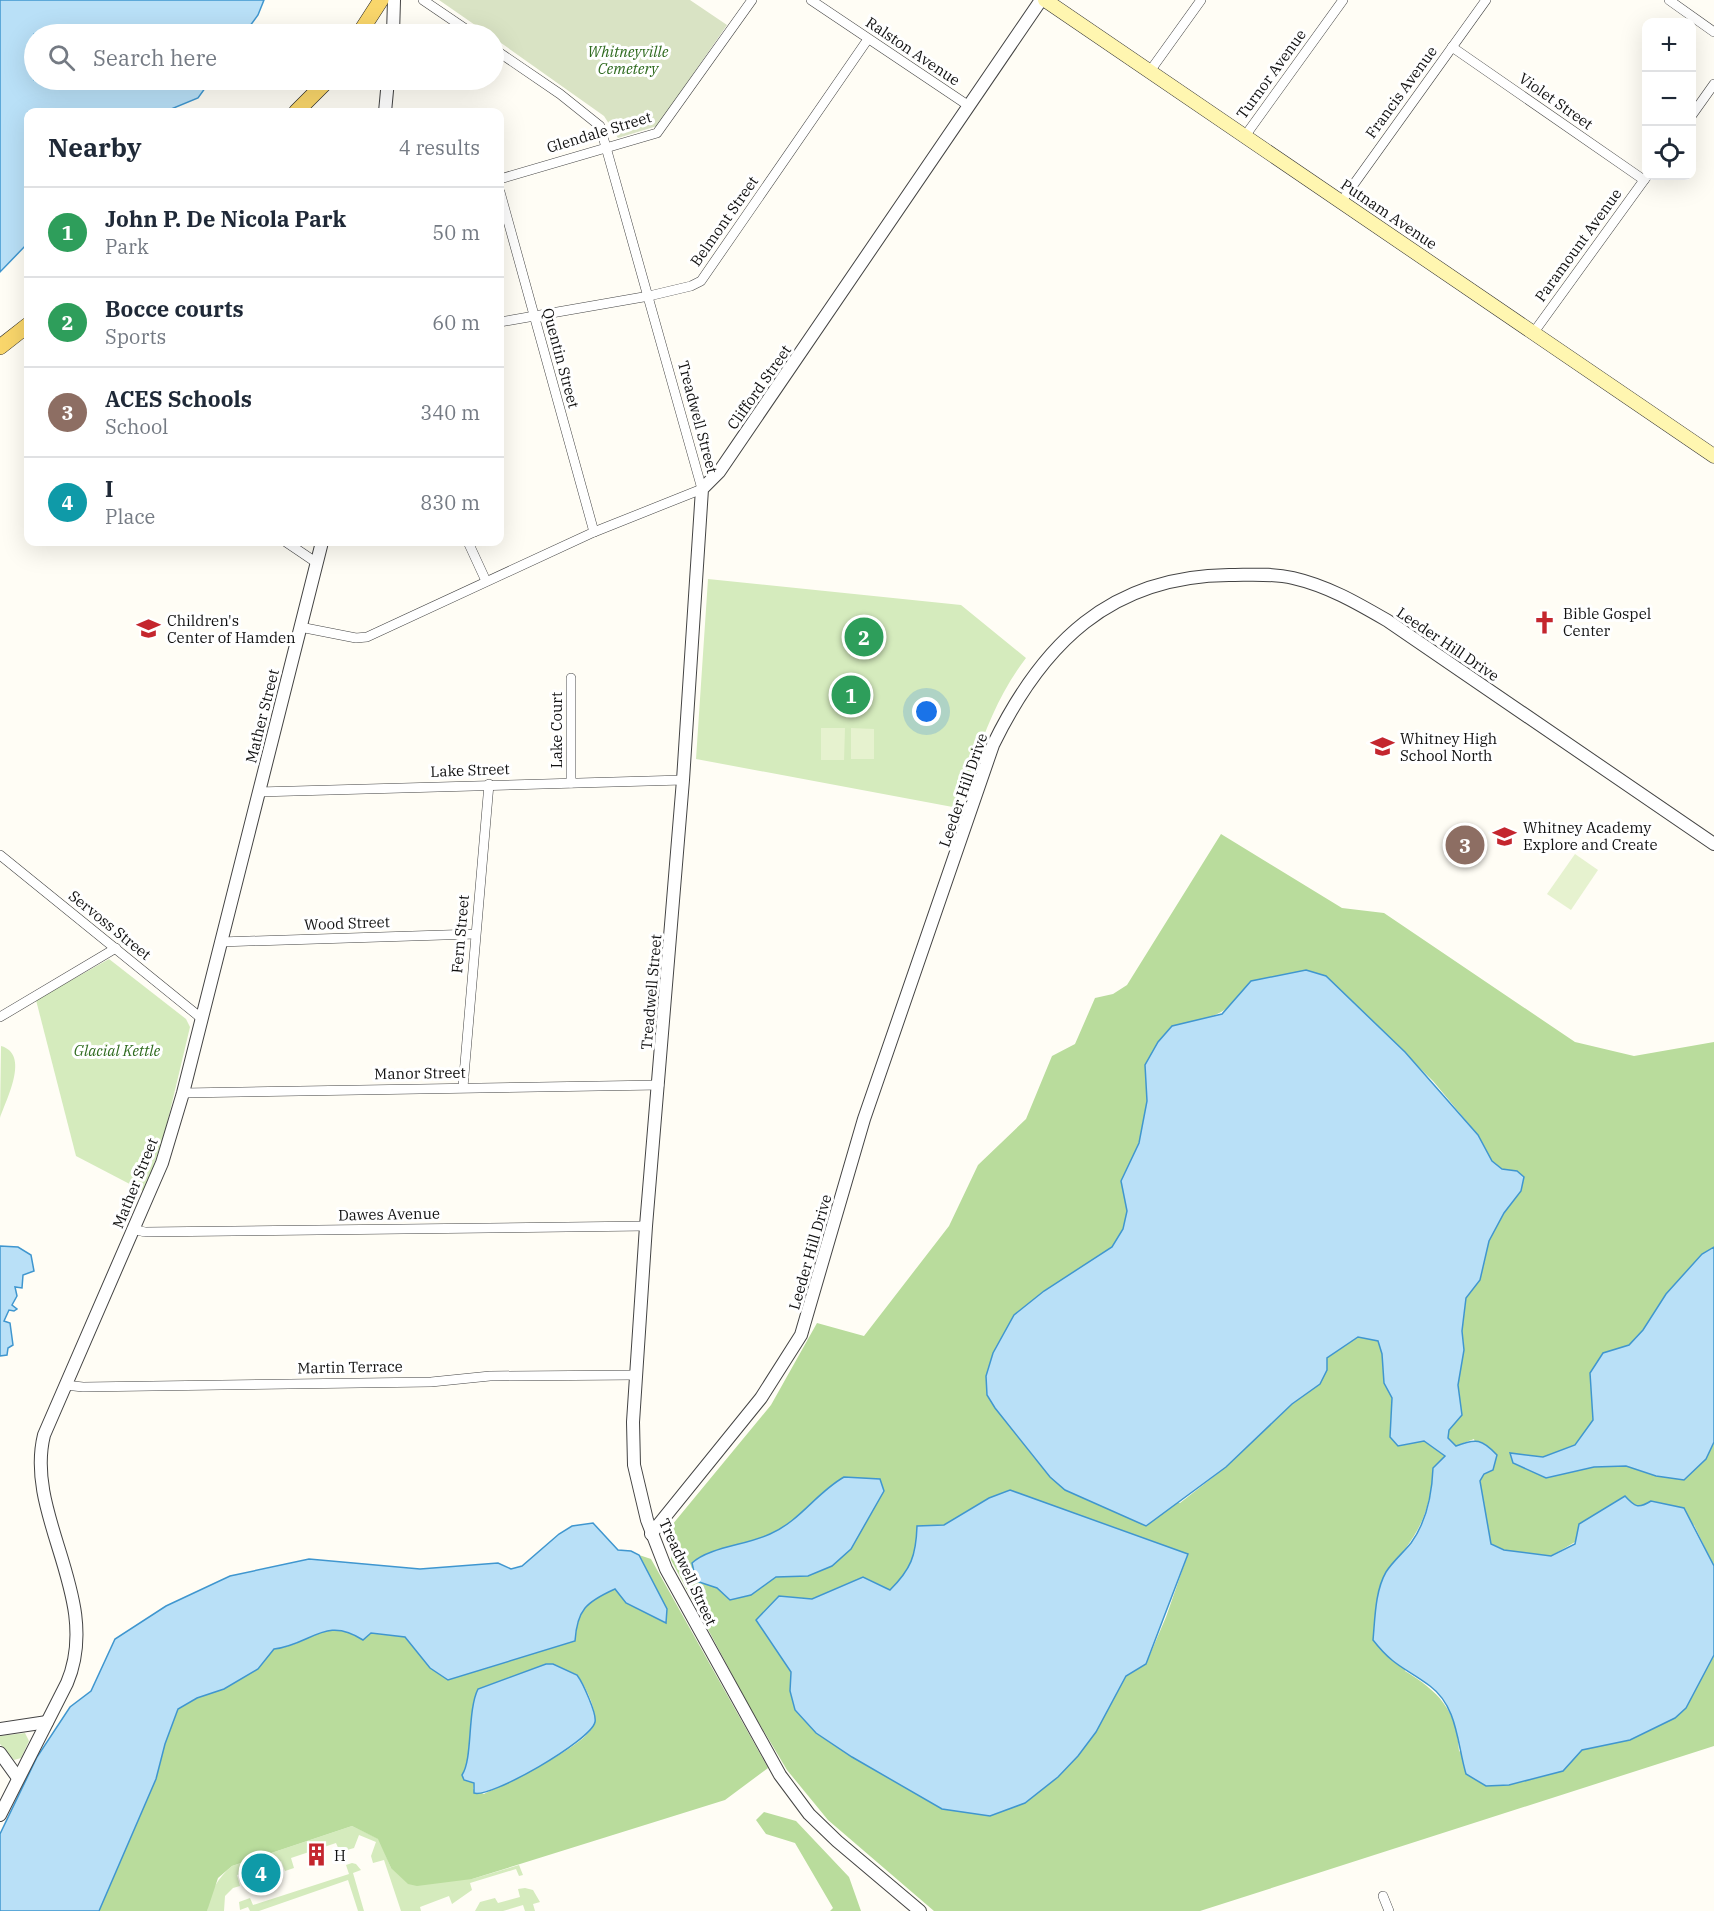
<!DOCTYPE html>
<html lang="en">
<head>
<meta charset="utf-8">
<style>
	:root { --surface:#fff; --page:#f6f6f7; --text:#1f2937; --muted:#747a83; --line:#e0e1e3; --accent:#0f766e }
	body { margin:0; font-family:"IBM Plex Serif",serif; background:var(--page); color:var(--text) }
	.controls { position:absolute; right:18px; top:18px; display:grid; overflow:hidden; border-radius:12px; box-shadow:0 6px 24px #0002 }
	.controls button { width:54px; height:54px; display:grid; place-items:center; padding:0; border:0; border-bottom:2px solid var(--line); background:var(--surface); color:var(--text); font:30px sans-serif }
	.you { position:absolute; left:927px; top:712px; width:21px; height:21px; margin:-15px; border:4px solid #fff; border-radius:50%; background:#1a73e8; box-shadow:0 0 0 9px #1a73e833 }
	.badge { display:grid; place-items:center; width:39px; height:39px; border-radius:50%; background:var(--accent); color:#fff; font-size:20px; font-weight:700 }
	.pin { position:absolute; translate:-50% -50%; border:3px solid #fff; box-shadow:0 2px 6px #0006 }
	.list { margin:0; padding:0; list-style:none }
	h2 { display:flex; justify-content:space-between; align-items:center; height:78px; margin:0; padding:0 24px; font-size:26px }
	h2 small { font-size:20px; font-weight:400; color:var(--muted) }
	.list li { display:grid; grid-template-columns:39px 1fr auto; gap:18px; align-items:center; box-sizing:border-box; height:90px; padding:0 24px; border-top:2px solid var(--line) }
	.list b { display:block; font-size:22px; white-space:nowrap }
	.list p { margin:0; font-size:20px; white-space:nowrap; color:var(--muted) }
	.list em { font-size:20px; font-style:normal; color:var(--muted) }
	.icon { flex:none; width:33px; height:33px; fill:none; stroke:currentColor; stroke-width:2; stroke-linecap:round; stroke-linejoin:round }
	.map { position:relative; flex:none; width:1714px; height:1911px; overflow:hidden }
	.search { position:absolute; background:var(--surface); box-shadow:0 6px 24px #0002; left:24px; top:24px; width:480px; height:66px; display:flex; align-items:center; gap:15px; box-sizing:border-box; padding:0 21px; border-radius:33px; color:var(--muted); font-size:22px }
	.panel { position:absolute; background:var(--surface); box-shadow:0 6px 24px #0002; left:24px; top:108px; width:480px; height:438px; border-radius:12px }
	.map>svg:first-child { display:block }
	.green { fill:#d5ebbd }
	.forest { fill:#b9dc9c; fill-rule:evenodd }
	.cemetery { fill:#d9e3c4 }
	.pitch { fill:#e6f2cf }
	.water { fill:#b9e0f7; stroke:#3f96cf; stroke-width:1.5 }
	.lines { fill:none; stroke-linecap:round; stroke-linejoin:round }
	.minor-casing { stroke:#444; stroke-width:10 }
	.tertiary-casing { stroke:#444; stroke-width:14 }
	.secondary-casing { stroke:#333; stroke-width:15 }
	.primary-casing { stroke:#222; stroke-width:16 }
	.minor { stroke:#fff; stroke-width:9 }
	.tertiary { stroke:#fff; stroke-width:12 }
	.secondary { stroke:#fff6b0; stroke-width:14 }
	.primary { stroke:#f9d66b; stroke-width:15 }
	.labels { text-anchor:middle; dominant-baseline:central; stroke-width:6; stroke-linejoin:round; paint-order:stroke }
	.park-label { font-size:15px; font-style:italic; fill:#2f6b1f; stroke:#fff }
	.street-label { font-size:15px; fill:#111; stroke:#fff }
	.poi-label { font-size:15px; fill:#111; stroke:#fff; text-anchor:start }
</style>
</head>
<body>
<div class="map">
<svg width="1714" height="1911" viewBox="0 0 1714 1911">
	<rect width="100%" height="100%" fill="#fffdf5"/>
	<!-- green -->
	<g class="green">
		<path d="M 708,579 L 961,605 L 1026,658 C 991,703 977,756 958,808 L 696,759 Z"/>
		<path d="M 109,959 L 186,1019 L 190,1027 L 166,1128 L 145,1192 L 76,1156 L 36,1000 Z"/>
		<path d="M 1,1046 C 30,1054 7,1098 0,1118 Z"/>
		<path d="M 25,1733 L 29,1741 L 21,1758 L 14,1760 L 0,1744 L 0,1736 Z"/>
		<path d="M 352,1826 L 379,1839 L 391,1868 L 472,1879 L 519,1865 L 523,1875 L 519,1876 L 516,1869 L 470,1883 L 472,1890 L 452,1904 L 449,1896 L 420,1907 L 421,1911 L 401,1911 L 384,1860 L 373,1863 L 371,1856 L 376,1842 L 359,1835 L 354,1848 L 340,1852 L 336,1843 L 291,1858 L 294,1868 L 285,1871 L 281,1861 L 237,1875 L 240,1886 L 233,1888 L 225,1896 L 224,1911 L 207,1911 C 210,1891 217,1879 232,1866 Z"/>
		<path d="M 352,1863 L 356,1864 L 361,1870 L 353,1873 L 364,1911 L 358,1911 L 348,1880 L 259,1911 L 250,1911 L 248,1907 L 240,1910 L 239,1902 L 250,1898 L 253,1905 L 349,1874 L 346,1865 Z"/>
		<path d="M 525,1888 L 533,1890 L 540,1902 L 533,1904 L 535,1911 L 525,1911 L 523,1905 L 503,1911 L 475,1911 L 480,1902 L 495,1898 L 498,1903 L 520,1897 L 518,1889 Z"/>
	</g>
	<!-- forest -->
	<g class="forest">
		<path d="M 1221,834 L 1342,908 L 1384,913 L 1575,1042 L 1634,1056 L 1714,1042 L 1714,1247 L 1702,1254 L 1666,1294 L 1643,1330 L 1629,1345 L 1603,1353 L 1590,1373 L 1593,1420 L 1575,1445 L 1543,1457 L 1511,1454 L 1546,1478 L 1594,1467 L 1626,1466 L 1656,1476 L 1706,1459 L 1714,1442 L 1714,1566 L 1694,1525 L 1635,1507 L 1551,1556 L 1504,1550 L 1491,1544 L 1480,1481 L 1484,1474 L 1474,1439 L 1456,1446 L 1448,1438 L 1449,1430 L 1462,1415 L 1458,1385 L 1464,1350 L 1462,1331 L 1466,1298 L 1480,1280 L 1489,1241 L 1504,1213 L 1521,1191 L 1517,1171 L 1502,1169 L 1492,1161 L 1478,1135 L 1433,1081 L 1326,976 L 1306,970 L 1240,993 C 1225,1019 1198,1020 1172,1026 L 1145,1065 L 1147,1101 L 1139,1143 L 1121,1181 L 1127,1211 L 1123,1229 L 1112,1247 L 1044,1291 L 1014,1315 L 993,1353 L 986,1376 L 1012,1428 L 1035,1459 L 1180,1503 L 1226,1467 L 1292,1404 L 1320,1384 L 1327,1370 L 1327,1358 L 1358,1337 L 1378,1341 L 1382,1354 L 1384,1383 L 1392,1397 L 1390,1437 L 1413,1442 L 1424,1441 L 1445,1456 L 1433,1468 C 1431,1516 1416,1537 1386,1573 L 1405,1671 C 1438,1691 1457,1710 1459,1751 L 1509,1785 L 1563,1771 L 1582,1750 L 1630,1740 L 1675,1718 L 1686,1708 L 1714,1655 L 1714,1746 L 1200,1911 L 934,1911 L 828,1820 L 787,1770 L 750,1708 L 671,1560 L 672,1525 L 771,1405 L 817,1323 L 864,1336 L 949,1226 L 978,1165 L 1026,1119 L 1052,1056 L 1075,1044 L 1095,998 L 1113,994 L 1127,985 ZM 989,1498 L 1188,1554 L 1166,1617 L 1146,1664 L 1126,1676 L 1096,1732 L 1078,1756 L 1058,1777 L 1025,1803 L 891,1778 L 852,1757 L 816,1733 L 795,1710 L 790,1691 L 791,1672 L 768,1637 L 779,1596 L 812,1599 L 863,1577 L 890,1590 C 911,1569 916,1556 918,1526 L 944,1525 Z"/>
		<path d="M 639,1555 L 651,1559 L 768,1768 L 725,1800 L 472,1879 L 417,1886 L 408,1884 L 391,1868 L 378,1839 L 352,1826 L 232,1866 L 218,1878 L 207,1911 L 99,1911 L 156,1779 L 165,1744 L 178,1709 L 197,1698 L 224,1689 L 258,1669 L 274,1649 C 311,1645 325,1615 363,1640 L 370,1633 L 405,1637 L 430,1668 L 575,1641 C 578,1608 585,1602 615,1589 L 626,1603 L 667,1609 ZM 546,1664 L 553,1664 L 577,1675 C 586,1687 599,1712 593,1726 C 585,1747 506,1783 484,1794 L 473,1789 L 474,1783 L 464,1780 L 462,1775 C 473,1759 467,1710 478,1689 Z"/>
		<path d="M 764,1812 L 796,1821 L 849,1877 L 861,1911 L 830,1911 L 833,1908 L 795,1843 L 766,1834 L 756,1820 Z"/>
	</g>
	<!-- cemetery -->
	<path class="cemetery" d="M 439,0 L 690,0 L 727,25 L 657,126 L 618,138 L 604,116 L 494,38 L 494,34 L 488,34 Z"/>
	<!-- pitch -->
	<g class="pitch">
		<path d="M 844,630 L 884,632 L 883,644 L 845,641 Z"/>
		<path d="M 821,728 L 845,728 L 844,760 L 821,760 Z"/>
		<path d="M 851,728 L 874,729 L 874,759 L 851,759 Z"/>
		<path d="M 1575,854 L 1598,870 L 1571,910 L 1547,894 Z"/>
	</g>
	<!-- water -->
	<g class="water">
		<path d="M 0,0 L 264,0 L 258,15 L 244,34 L 34,34 L 34,80 L 211,80 L 198,98 L 164,112 L 28,112 L 28,243 L 0,272 Z"/>
		<path d="M 1306,970 L 1326,976 L 1405,1052 L 1478,1135 L 1492,1161 L 1502,1169 L 1517,1171 L 1524,1177 L 1521,1191 L 1504,1213 L 1489,1241 L 1480,1280 L 1466,1298 L 1462,1331 L 1464,1350 L 1458,1385 L 1462,1415 L 1449,1430 L 1448,1438 L 1456,1446 C 1476,1438 1482,1439 1497,1455 L 1493,1470 L 1484,1474 L 1480,1481 L 1491,1544 L 1504,1550 L 1551,1556 L 1575,1544 L 1579,1524 L 1625,1496 C 1635,1507 1638,1509 1651,1501 L 1684,1508 L 1714,1566 L 1714,1655 L 1686,1708 L 1675,1718 L 1630,1740 L 1582,1750 L 1563,1771 L 1509,1785 L 1486,1786 L 1466,1774 C 1457,1744 1458,1707 1430,1686 C 1406,1668 1394,1667 1373,1640 C 1375,1619 1375,1591 1386,1572 C 1393,1561 1403,1553 1411,1543 C 1427,1521 1432,1495 1433,1468 L 1445,1456 L 1424,1441 L 1398,1446 L 1390,1437 L 1392,1398 L 1384,1383 L 1382,1354 L 1378,1341 L 1358,1337 L 1327,1358 L 1327,1370 L 1320,1384 L 1292,1404 L 1226,1467 L 1146,1526 L 1065,1490 L 1050,1477 L 995,1408 L 987,1395 L 986,1376 L 993,1353 L 1014,1315 L 1044,1291 L 1112,1247 L 1123,1229 L 1127,1211 L 1121,1181 L 1139,1143 L 1147,1101 L 1145,1065 L 1158,1042 L 1172,1026 L 1222,1014 L 1251,981 Z"/>
		<path d="M 0,1246 L 18,1247 L 31,1255 L 34,1271 L 23,1275 L 22,1288 L 15,1287 L 17,1296 L 12,1305 L 17,1309 L 14,1311 L 9,1310 L 4,1321 L 10,1323 L 13,1345 L 8,1348 L 7,1355 L 0,1356 Z"/>
		<path d="M 1714,1247 L 1714,1442 L 1706,1459 L 1684,1480 L 1656,1476 L 1626,1466 L 1594,1467 L 1546,1478 L 1513,1463 L 1510,1453 L 1543,1457 L 1575,1445 L 1593,1420 L 1590,1373 L 1603,1353 L 1629,1345 L 1643,1330 L 1666,1294 L 1702,1254 Z"/>
		<path d="M 844,1477 L 880,1479 L 884,1491 L 851,1549 L 832,1566 L 808,1576 L 776,1577 L 751,1595 L 730,1600 L 717,1588 L 696,1581 L 692,1563 C 709,1547 747,1545 770,1534 C 800,1521 816,1493 844,1477 Z"/>
		<path d="M 1010,1490 L 1188,1554 L 1146,1664 L 1126,1676 L 1096,1732 L 1078,1756 L 1058,1777 L 1025,1803 L 990,1816 L 942,1809 L 852,1757 L 816,1733 L 795,1710 L 790,1691 L 791,1672 L 756,1620 L 779,1596 L 812,1599 L 863,1577 L 890,1590 C 911,1569 916,1556 917,1526 L 944,1525 L 989,1498 Z"/>
		<path d="M 593,1523 L 618,1550 L 631,1551 L 639,1555 L 667,1609 L 666,1623 L 626,1603 L 615,1589 C 586,1602 577,1610 575,1641 L 448,1680 L 430,1668 L 405,1637 L 371,1633 L 363,1640 C 325,1615 311,1645 274,1649 L 258,1669 L 224,1689 L 197,1698 L 178,1709 L 165,1744 L 156,1779 L 99,1911 L 0,1911 L 0,1834 L 37,1757 L 70,1707 L 91,1691 L 115,1639 L 166,1606 L 230,1576 L 309,1559 L 420,1569 L 498,1563 L 511,1569 L 522,1566 L 559,1534 L 572,1526 Z"/>
		<path d="M 546,1664 L 553,1664 L 577,1675 C 583,1683 597,1714 595,1722 C 591,1741 489,1799 474,1793 L 474,1783 L 464,1780 L 462,1775 C 473,1759 467,1711 478,1689 Z"/>
	</g>
	<g class="lines">
		<defs>
			<g id="minor">
				<path d="M 423,0 L 473,34"/>
				<path d="M 811,0 L 969,106"/>
				<path d="M 1669,0 L 1714,32"/>
				<path d="M 1452,47 L 1644,180"/>
				<path d="M 1150,71 L 1201,0"/>
				<path d="M 1692,115 L 1714,84"/>
				<path d="M 1245,136 L 1343,0"/>
				<path d="M 500,179 L 657,133 L 752,0"/>
				<path d="M 500,192 L 594,532"/>
				<path d="M 1341,202 L 1486,0"/>
				<path d="M 500,322 L 649,296 L 691,286 L 701,281 L 868,39"/>
				<path d="M 1534,332 L 1647,176"/>
				<path d="M 286,542 L 317,563"/>
				<path d="M 468,542 L 486,581"/>
				<path d="M 300,627 L 356,638 L 367,637 L 594,532 L 702,489 L 600,126 L 560,94 L 494,49"/>
				<path d="M 571,783 L 571,678"/>
				<path d="M 258,792 L 683,780"/>
				<path d="M 0,855 L 201,1018"/>
				<path d="M 220,942 L 475,934"/>
				<path d="M 0,1017 L 116,948"/>
				<path d="M 463,1087 L 489,784"/>
				<path d="M 183,1093 L 659,1085"/>
				<path d="M 132,1229 L 145,1232 L 646,1226"/>
				<path d="M 65,1385 L 83,1387 L 431,1382 L 490,1376 L 636,1375"/>
				<path d="M 1383,1896 L 1389,1911"/>
			</g>
			<g id="tertiary">
				<path d="M 393,34 L 394,0"/>
				<path d="M 385,112 L 388,80"/>
				<path d="M 651,1534 L 761,1398 L 801,1335 L 864,1119 L 993,745 C 1042,644 1110,576 1229,575 C 1250,575 1272,573 1293,578 C 1328,586 1357,603 1388,621 L 1714,844"/>
				<path d="M 0,1729 L 47,1722"/>
				<path d="M 0,1753 L 18,1778"/>
				<path d="M 0,1815 L 67,1683 C 103,1598 24,1516 44,1435 L 162,1163 L 183,1093 L 322,542"/>
				<path d="M 920,1911 L 837,1841 L 809,1814 L 780,1775 L 666,1569 L 647,1520 L 634,1465 L 633,1422 L 646,1226 L 683,780 L 702,489 L 719,472 L 1041,0"/>
			</g>
			<path id="secondary" d="M 1045,0 L 1714,456"/>
			<g id="primary">
				<path d="M 359,34 L 381,0"/>
				<path d="M 296,112 L 328,80"/>
				<path d="M 0,347 L 28,325"/>
			</g>
		</defs>
		<!-- minor casing -->
		<use href="#minor" class="minor-casing"/>
		<!-- tertiary casing -->
		<use href="#tertiary" class="tertiary-casing"/>
		<!-- secondary casing -->
		<use href="#secondary" class="secondary-casing"/>
		<!-- primary casing -->
		<use href="#primary" class="primary-casing"/>
		<!-- minor -->
		<use href="#minor" class="minor"/>
		<!-- tertiary -->
		<use href="#tertiary" class="tertiary"/>
		<!-- secondary -->
		<use href="#secondary" class="secondary"/>
		<!-- primary -->
		<use href="#primary" class="primary"/>
	</g>
	<!-- icons -->
	<defs>
		<symbol id="church-bare" viewBox="-9 -9 18 18"><path d="M-1.2-6h2.4v3.5h3.3v2.4h-3.3V6h-2.4V-.1h-3.3v-2.4h3.3Z" fill="#c4262e" stroke="#fff" stroke-width="2.5" paint-order="stroke"/></symbol>
		<symbol id="school-bare" viewBox="-9 -9 18 18"><path d="M0-5L7-2L0 1L-7-2ZM-4 1L0 2.5L4 1V4Q0 6-4 4Z" fill="#c4262e" stroke="#fff" stroke-width="2.5" paint-order="stroke"/></symbol>
		<symbol id="building-bare" viewBox="-9 -9 18 18"><path d="M-4-6H4V6H1V3H-1V6H-4ZM-2.5-4.3h1.7v1.8h-1.7ZM.8-4.3h1.7v1.8H.8ZM-2.5-1h1.7V.8h-1.7ZM.8-1h1.7V.8H.8Z" fill="#c4262e" stroke="#fff" stroke-width="2.5" paint-order="stroke"/></symbol>
	</defs>
	<g fill-rule="evenodd">
		<use href="#church-bare" x="1528" y="606" width="33" height="33"/>
		<use href="#school-bare" x="132" y="612" width="33" height="33"/>
		<use href="#school-bare" x="1366" y="730" width="33" height="33"/>
		<use href="#school-bare" x="1488" y="820" width="33" height="33"/>
		<use href="#building-bare" x="300" y="1838" width="33" height="33"/>
	</g>
	<g class="labels">
		<!-- park labels -->
		<g class="park-label">
			<text x="628" y="51">Whitneyville<tspan x="628" dy="17">Cemetery</tspan></text>
			<text x="117" y="1050">Glacial Kettle</text>
		</g>
		<!-- street labels -->
		<g class="street-label">
			<text transform="translate(913 51) rotate(34)">Ralston Avenue</text>
			<text transform="translate(1271 74) rotate(-54)">Turnor Avenue</text>
			<text transform="translate(1401 92) rotate(-54)">Francis Avenue</text>
			<text transform="translate(1556 101) rotate(35)">Violet Street</text>
			<text transform="translate(599 132) rotate(-17)">Glendale Street</text>
			<text transform="translate(1389 214) rotate(34)">Putnam Avenue</text>
			<text transform="translate(724 221) rotate(-55)">Belmont Street</text>
			<text transform="translate(1578 245) rotate(-54)">Paramount Avenue</text>
			<text transform="translate(561 358) rotate(75)">Quentin Street</text>
			<text transform="translate(759 387) rotate(-55)">Clifford Street</text>
			<text transform="translate(698 417) rotate(75)">Treadwell Street</text>
			<text transform="translate(1448 644) rotate(34)">Leeder Hill Drive</text>
			<text transform="translate(262 716) rotate(-76)">Mather Street</text>
			<text transform="translate(556 730) rotate(-90)">Lake Court</text>
			<text transform="translate(470 770) rotate(-2)">Lake Street</text>
			<text transform="translate(963 790) rotate(-71)">Leeder Hill Drive</text>
			<text transform="translate(347 923) rotate(-2)">Wood Street</text>
			<text transform="translate(110 925) rotate(39)">Servoss Street</text>
			<text transform="translate(460 934) rotate(-85)">Fern Street</text>
			<text transform="translate(651 992) rotate(-85)">Treadwell Street</text>
			<text transform="translate(420 1073) rotate(-1)">Manor Street</text>
			<text transform="translate(135 1183) rotate(-68)">Mather Street</text>
			<text transform="translate(389 1214) rotate(-1)">Dawes Avenue</text>
			<text transform="translate(810 1252) rotate(-74)">Leeder Hill Drive</text>
			<text transform="translate(350 1367) rotate(-1)">Martin Terrace</text>
			<text transform="translate(688 1572) rotate(65)">Treadwell Street</text>
		</g>
		<!-- poi labels -->
		<g class="poi-label">
			<text x="1563" y="613">Bible Gospel<tspan x="1563" dy="17">Center</tspan></text>
			<text x="167" y="620">Children's<tspan x="167" dy="17">Center of Hamden</tspan></text>
			<text x="1400" y="738">Whitney High<tspan x="1400" dy="17">School North</tspan></text>
			<text x="1523" y="827">Whitney Academy<tspan x="1523" dy="17">Explore and Create</tspan></text>
			<text x="334" y="1855">H</text>
		</g>
	</g>
</svg>
<div class="controls">
<button>+</button>
<button>−</button>
<button><svg class="icon" aria-label="locate" viewBox="0 0 24 24"><circle cx="12" cy="12" r="6"/><path d="M12 2v4M12 18v4M2 12h4M18 12h4"/></svg></button>
</div>
<div class="you"></div>
<div class="pin badge" style="left:851px;top:695px;background:#2e9e5b">1</div>
<div class="pin badge" style="left:864px;top:637px;background:#2e9e5b">2</div>
<div class="pin badge" style="left:1465px;top:845px;background:#8d6e63">3</div>
<div class="pin badge" style="left:261px;top:1873px;background:#0f9aa8">4</div>
<div class="search"><svg class="icon" aria-label="search" viewBox="0 0 24 24"><circle cx="10" cy="10" r="6"/><path d="M15 15l6 6"/></svg>Search here</div>
<section class="panel">
<h2>Nearby<small>4 results</small></h2>
<ul class="list">
<li><span class="badge" style="background:#2e9e5b">1</span><div><b>John P. De Nicola Park</b><p>Park</p></div><em>50 m</em></li>
<li><span class="badge" style="background:#2e9e5b">2</span><div><b>Bocce courts</b><p>Sports</p></div><em>60 m</em></li>
<li><span class="badge" style="background:#8d6e63">3</span><div><b>ACES Schools</b><p>School</p></div><em>340 m</em></li>
<li><span class="badge" style="background:#0f9aa8">4</span><div><b>I</b><p>Place</p></div><em>830 m</em></li>
</ul>
</section>
</div>
</body>
</html>
